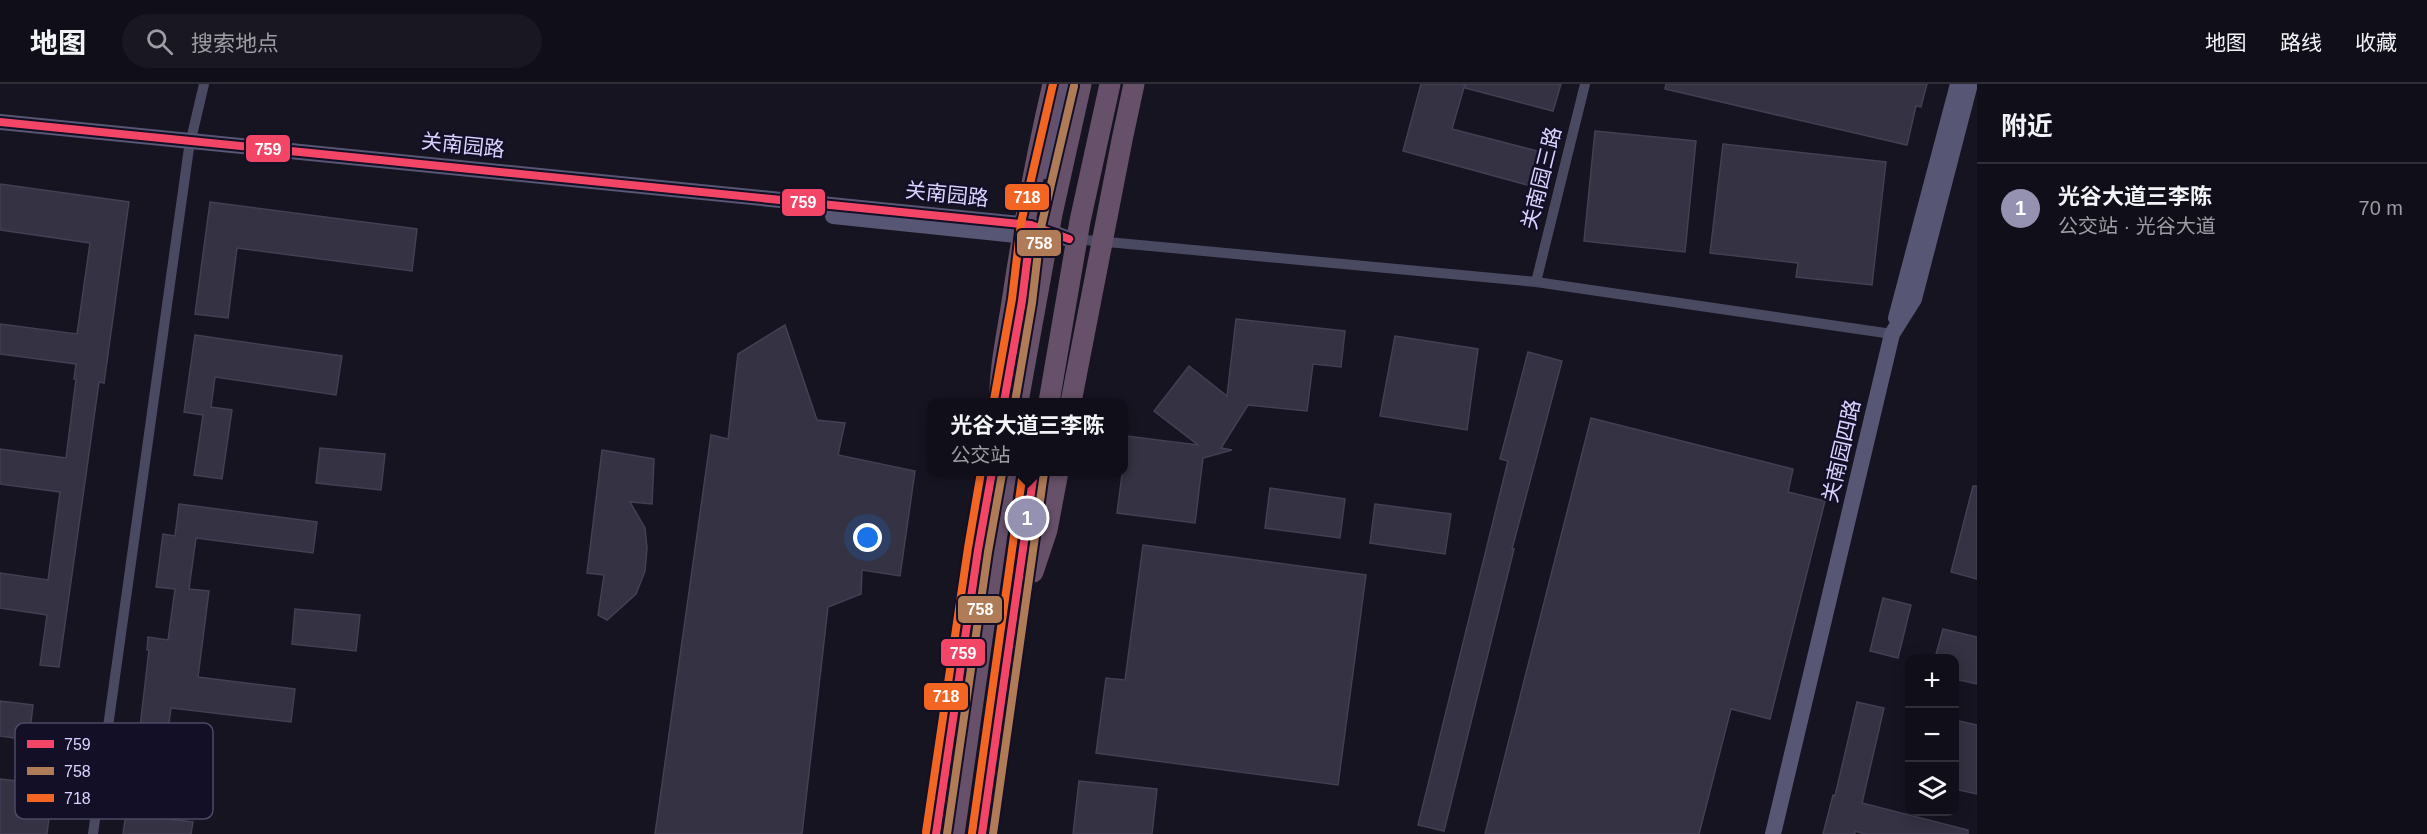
<!DOCTYPE html>
<html lang="zh">
<head>
<meta charset="utf-8">
<style>
	:root { --surface:#100f19; --page:#191822; --text:#f1f3f6; --muted:#9c9ca2; --line:#302f38; --accent:#9591b1 }
	body { margin:0; font-family:Arial,"Noto Sans SC",sans-serif; background:var(--page); color:var(--text) }
	.controls { position:absolute; right:18px; bottom:18px; display:grid; overflow:hidden; border-radius:12px; box-shadow:0 3px 15px #0003 }
	.controls button { width:54px; height:54px; display:grid; place-items:center; padding:0; border:0; border-bottom:2px solid var(--line); background:var(--surface); color:var(--text); font:30px sans-serif }
	.you { position:absolute; left:868px; top:454px; width:21px; height:21px; margin:-15px; border:4px solid #fff; border-radius:50%; background:#1a73e8; box-shadow:0 0 0 9px #1a73e833 }
	.badge { display:grid; place-items:center; width:39px; height:39px; border-radius:50%; background:var(--accent); color:#fff; font-size:20px; font-weight:700 }
	.pin { position:absolute; translate:-50% -50%; border:3px solid #fff; box-shadow:0 2px 6px #0006 }
	.popup { position:absolute; left:927px; top:314px; width:201px; height:78px; box-sizing:border-box; display:grid; place-content:center; border-radius:12px; background:var(--surface); filter:drop-shadow(0 2px 4px #0005); font-size:20px; white-space:nowrap; color:var(--muted) }
	.popup b { font-size:22px; color:var(--text) }
	.popup::after { content:''; position:absolute; left:50%; top:100%; margin-left:-12px; border:12px solid transparent; border-top-color:var(--surface) }
	.list { margin:0; padding:0; list-style:none }
	h2 { display:flex; justify-content:space-between; align-items:center; height:78px; margin:0; padding:0 24px; font-size:26px }
	h2 small { font-size:20px; font-weight:400; color:var(--muted) }
	.list li { display:grid; grid-template-columns:39px 1fr auto; gap:18px; align-items:center; box-sizing:border-box; height:90px; padding:0 24px; border-top:2px solid var(--line) }
	.list b { display:block; font-size:22px; white-space:nowrap }
	.list p { margin:0; font-size:20px; white-space:nowrap; color:var(--muted) }
	.list em { font-size:20px; font-style:normal; color:var(--muted) }
	.icon { flex:none; width:33px; height:33px; fill:none; stroke:currentColor; stroke-width:2; stroke-linecap:round; stroke-linejoin:round }
	.map { position:relative; flex:none; width:1977px; height:750px; overflow:hidden }
	header { display:flex; align-items:center; gap:36px; box-sizing:border-box; height:84px; padding:0 30px; background:var(--surface); border-bottom:2px solid var(--line) }
	header strong { font-size:28px }
	nav { display:flex; gap:33px; margin-inline-start:auto; font-size:21px }
	.search { width:420px; height:54px; background:var(--page); display:flex; align-items:center; gap:15px; box-sizing:border-box; padding:0 21px; border-radius:33px; color:var(--muted); font-size:22px }
	main { display:flex }
	aside { flex:1; background:var(--surface) }
	.map>svg:first-child { display:block }
	.building { fill:#343243; stroke:#433f54; stroke-width:1.5 }
	.lines { fill:none; stroke-linecap:round; stroke-linejoin:round }
	.street { stroke:#4a4962; stroke-width:10 }
	.secondary { stroke:#575674; stroke-width:16 }
	.primary { stroke:#5e5373; stroke-width:18 }
	.highway { stroke:#67516a; stroke-width:21 }
	.highway-bridge { stroke:#67516a; stroke-width:21 }
	.bus-1-casing { stroke:#130f26; stroke-width:12 }
	.bus-2-casing { stroke:#130f26; stroke-width:12 }
	.bus-3-casing { stroke:#130f26; stroke-width:12 }
	.bus-1 { stroke:#f34667; stroke-width:8 }
	.bus-2 { stroke:#b07c57; stroke-width:8 }
	.bus-3 { stroke:#f26522; stroke-width:8 }
	.labels { text-anchor:middle; dominant-baseline:central; stroke-width:5; stroke-linejoin:round; paint-order:stroke }
	.street-label { font-size:21px; fill:#d9d4ff; stroke:#130f26 }
	.key { fill:#130f26; stroke:#4e4a67; stroke-width:1.5 }
	.key-label { font-size:16px; fill:#d9d4ff }
	.line-badge { stroke:#130f26; stroke-width:2 }
	.badge-label { font-size:16px; text-anchor:middle; font-weight:bold; fill:#fff }
</style>
</head>
<body>
<header>
<strong>地图</strong>
<div class="search"><svg class="icon" aria-label="search" viewBox="0 0 24 24"><circle cx="10" cy="10" r="6"/><path d="M15 15l6 6"/></svg>搜索地点</div>
<nav><a>地图</a><a>路线</a><a>收藏</a></nav>
</header>
<main>
<div class="map">
<svg width="1977" height="750" viewBox="0 0 1977 750">
	<rect width="100%" height="100%" fill="#161421"/>
	<!-- building -->
	<g class="building">
		<path d="M 1421,0 L 1465,0 L 1452,45 L 1541,68 L 1531,102 L 1403,67 Z"/>
		<path d="M 1466,0 L 1561,0 L 1553,27 L 1465,4 Z"/>
		<path d="M 1666,0 L 1927,0 L 1921,23 L 1916,22 L 1907,61 L 1665,5 Z"/>
		<path d="M 1595,47 L 1696,57 L 1685,168 L 1584,157 Z"/>
		<path d="M 1723,60 L 1886,78 L 1872,201 L 1796,193 L 1798,179 L 1710,169 Z"/>
		<path d="M 0,100 L 129,118 L 104,299 L 99,298 L 59,583 L 40,581 L 47,531 L 0,524 L 0,489 L 48,496 L 60,408 L 0,400 L 0,365 L 66,374 L 76,295 L 74,295 L 76,280 L 0,270 L 0,240 L 77,250 L 90,159 L 0,146 Z"/>
		<path d="M 210,118 L 417,145 L 412,187 L 237,164 L 228,234 L 195,230 Z"/>
		<path d="M 1236,235 L 1345,247 L 1341,283 L 1313,280 L 1307,327 L 1248,321 L 1221,364 L 1232,366 L 1203,374 L 1195,439 L 1117,429 L 1127,352 L 1198,361 L 1154,327 L 1189,282 L 1227,312 Z"/>
		<path d="M 785,241 L 817,336 L 845,339 L 838,371 L 915,387 L 900,492 L 862,486 L 861,510 L 828,523 L 802,750 L 655,750 L 711,351 L 728,355 L 738,270 Z"/>
		<path d="M 195,251 L 342,272 L 336,311 L 215,293 L 211,323 L 232,326 L 222,395 L 194,391 L 203,331 L 184,328 Z"/>
		<path d="M 1395,252 L 1478,265 L 1467,346 L 1380,332 Z"/>
		<path d="M 1528,268 L 1562,277 L 1512,465 L 1514,465 L 1444,747 L 1418,741 L 1508,377 L 1500,375 Z"/>
		<path d="M 1591,334 L 1793,385 L 1788,408 L 1825,417 L 1770,635 L 1731,625 L 1699,750 L 1485,750 Z"/>
		<path d="M 320,364 L 385,370 L 381,406 L 316,399 Z"/>
		<path d="M 602,366 L 654,375 L 652,420 L 630,418 L 645,444 L 647,464 L 645,487 L 636,510 L 607,536 L 598,531 L 604,491 L 587,489 Z"/>
		<path d="M 1973,402 L 1977,402 L 1977,495 L 1951,488 Z"/>
		<path d="M 1270,404 L 1345,415 L 1340,454 L 1265,444 Z"/>
		<path d="M 179,420 L 317,438 L 313,469 L 196,454 L 189,505 L 209,507 L 198,593 L 295,605 L 291,638 L 171,624 L 166,663 L 138,660 L 149,566 L 147,566 L 148,553 L 168,556 L 175,505 L 156,503 L 163,450 L 175,452 Z"/>
		<path d="M 1375,420 L 1451,430 L 1445,470 L 1370,459 Z"/>
		<path d="M 1143,461 L 1366,491 L 1338,701 L 1096,669 L 1106,594 L 1125,596 Z"/>
		<path d="M 1883,514 L 1911,521 L 1898,574 L 1870,567 Z"/>
		<path d="M 295,525 L 360,531 L 356,567 L 292,560 Z"/>
		<path d="M 1943,545 L 1977,553 L 1977,600 L 1954,595 L 1954,574 L 1935,574 Z"/>
		<path d="M 0,617 L 33,621 L 29,656 L 0,652 Z"/>
		<path d="M 1857,618 L 1884,624 L 1862,719 L 1968,746 L 1968,750 L 1865,750 L 1855,747 L 1855,750 L 1823,750 L 1833,711 L 1835,712 Z"/>
		<path d="M 1954,636 L 1977,641 L 1977,710 L 1954,705 Z"/>
		<path d="M 131,694 L 164,699 L 159,734 L 193,738 L 191,750 L 123,750 Z"/>
		<path d="M 0,695 L 53,701 L 47,750 L 0,750 Z"/>
		<path d="M 1079,697 L 1157,705 L 1152,750 L 1073,750 Z"/>
	</g>
	<g class="lines">
		<!-- street -->
		<g class="street">
			<path d="M 1075,155 L 1536,198 L 1892,250"/>
			<path d="M 1536,198 L 1585,0"/>
			<path d="M 93,750 L 189,64 L 204,0"/>
		</g>
		<!-- secondary -->
		<g class="secondary">
			<path d="M 0,38 L 1031,141 L 1069,155"/>
			<path d="M 833,132 L 1035,153"/>
			<path d="M 1896,234 L 1958,0"/>
			<path d="M 1773,750 L 1892,250 L 1914,215 L 1970,0"/>
		</g>
		<!-- primary -->
		<g class="primary">
			<path d="M 1045,86 L 1064,0"/>
			<path d="M 936,750 L 978,466 L 992,388"/>
		</g>
		<!-- highway -->
		<g class="highway">
			<path d="M 1033,488 L 1047,446 L 1058,388"/>
			<path d="M 954,750 L 1006,388"/>
			<path d="M 985,750 L 1038,388"/>
		</g>
		<!-- highway-bridge -->
		<g class="highway-bridge">
			<path d="M 1000,318 C 999,285 1007,251 1012,218 C 1023,145 1036,72 1053,0"/>
			<path d="M 1018,318 L 1052,130 L 1081,0"/>
			<path d="M 1049,318 L 1080,137 L 1110,0"/>
			<path d="M 1071,318 L 1122,56 L 1134,0"/>
		</g>
		<defs>
			<g id="bus-1">
				<path d="M 0,38 L 1031,141 L 1069,155"/>
				<path d="M 1004,318 L 1022,217 L 1030,153"/>
				<path d="M 936,750 L 978,466 L 992,388"/>
				<path d="M 982,750 L 1034,388"/>
			</g>
			<g id="bus-2">
				<path d="M 1015,318 L 1032,219 L 1041,143 L 1074,2"/>
				<path d="M 947,750 L 988,468 L 1002,390"/>
				<path d="M 993,750 L 1044,389"/>
			</g>
			<g id="bus-3">
				<path d="M 994,316 L 1012,215 L 1021,139 L 1053,0"/>
				<path d="M 926,748 L 968,464 L 981,388"/>
				<path d="M 972,749 L 1023,388"/>
			</g>
		</defs>
		<!-- bus-1 casing -->
		<use href="#bus-1" class="bus-1-casing"/>
		<!-- bus-2 casing -->
		<use href="#bus-2" class="bus-2-casing"/>
		<!-- bus-3 casing -->
		<use href="#bus-3" class="bus-3-casing"/>
		<!-- bus-1 -->
		<use href="#bus-1" class="bus-1"/>
		<!-- bus-2 -->
		<use href="#bus-2" class="bus-2"/>
		<!-- bus-3 -->
		<use href="#bus-3" class="bus-3"/>
	</g>
	<g class="labels">
		<!-- street labels -->
		<g class="street-label">
			<text transform="translate(463 61) rotate(6)">关南园路</text>
			<text transform="translate(1541 94) rotate(-76)">关南园三路</text>
			<text transform="translate(947 110) rotate(6)">关南园路</text>
			<text transform="translate(1841 367) rotate(-77)">关南园四路</text>
		</g>
	</g>
	<!-- legend -->
	<rect x="15" y="639" width="198" height="96" rx="9" class="key"/>
	<rect x="27" y="656" width="27" height="8" fill="#f34667"/>
	<rect x="27" y="683" width="27" height="8" fill="#b07c57"/>
	<rect x="27" y="710" width="27" height="8" fill="#f26522"/>
	<g class="key-label">
		<text x="64" y="666">759</text>
		<text x="64" y="693">758</text>
		<text x="64" y="720">718</text>
	</g>
	<g class="line-badge">
		<rect x="245" y="50" width="46" height="29" rx="6" fill="#f34667"/>
		<rect x="1004" y="99" width="46" height="28" rx="6" fill="#f26522"/>
		<rect x="781" y="104" width="45" height="29" rx="6" fill="#f34667"/>
		<rect x="1016" y="145" width="46" height="28" rx="6" fill="#b07c57"/>
		<rect x="957" y="511" width="46" height="29" rx="6" fill="#b07c57"/>
		<rect x="940" y="554" width="46" height="29" rx="6" fill="#f34667"/>
		<rect x="923" y="598" width="46" height="29" rx="6" fill="#f26522"/>
	</g>
	<g class="badge-label">
		<text x="268" y="71">759</text>
		<text x="1027" y="119">718</text>
		<text x="803" y="124">759</text>
		<text x="1039" y="165">758</text>
		<text x="980" y="531">758</text>
		<text x="963" y="575">759</text>
		<text x="946" y="618">718</text>
	</g>
</svg>
<div class="controls">
<button>+</button>
<button>−</button>
<button><svg class="icon" aria-label="layers" viewBox="0 0 24 24"><path d="M12 4l9 5-9 5-9-5zM3 14l9 5 9-5"/></svg></button>
</div>
<div class="you"></div>
<div class="pin badge" style="left:1027px;top:434px">1</div>
<div class="popup"><b>光谷大道三李陈</b>公交站</div>
</div>
<aside>
<h2>附近<small></small></h2>
<ul class="list">
<li><span class="badge">1</span><div><b>光谷大道三李陈</b><p>公交站 · 光谷大道</p></div><em>70 m</em></li>
</ul>
</aside>
</main>
</body>
</html>
